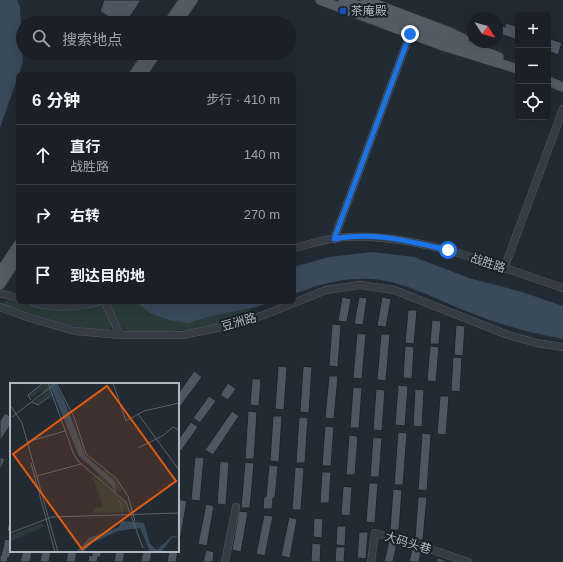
<!DOCTYPE html>
<html lang="zh">
<head>
<meta charset="utf-8">
<style>
	:root { --surface:#1a2026; --page:#272d32; --text:#f1f3f6; --muted:#9fa3a7; --line:#383e43 }
	body { margin:0; font-family:Helvetica,"Noto Sans SC",sans-serif; background:var(--page); color:var(--text) }
	.controls { position:absolute; right:12px; top:12px; display:grid; overflow:hidden; border-radius:6px; box-shadow:0 4px 16px #0002 }
	.controls button { width:36px; height:36px; display:grid; place-items:center; padding:0; border:0; border-bottom:1px solid var(--line); background:var(--surface); color:var(--text); font:20px sans-serif }
	.compass { position:absolute; left:467px; top:12px; width:36px; height:36px; border-radius:50%; background:var(--surface); box-shadow:0 4px 16px #0002; rotate:126deg }
	.stop { position:absolute; width:12px; height:12px; margin:-9px; border:3px solid #1a73e8; border-radius:50%; background:#fff }
	.stop.end { background:#1a73e8; border-color:#fff; box-shadow:0 1px 4px #0008 }
	.list { margin:0; padding:0; list-style:none }
	h2 { display:flex; justify-content:space-between; align-items:center; height:52px; margin:0; padding:0 16px; font-size:17px }
	h2 small { font-size:13px; font-weight:400; color:var(--muted) }
	.list li { display:grid; grid-template-columns:26px 1fr auto; gap:12px; align-items:center; box-sizing:border-box; height:60px; padding:0 16px; border-top:1px solid var(--line) }
	.list b { display:block; font-size:15px; white-space:nowrap }
	.list p { margin:0; font-size:13px; white-space:nowrap; color:var(--muted) }
	.list em { font-size:13px; font-style:normal; color:var(--muted) }
	.icon { flex:none; width:22px; height:22px; fill:none; stroke:currentColor; stroke-width:2; stroke-linecap:round; stroke-linejoin:round }
	.map { position:relative; flex:none; width:563px; height:562px; overflow:hidden }
	.search { position:absolute; background:var(--surface); box-shadow:0 4px 16px #0002; left:16px; top:16px; width:280px; height:44px; display:flex; align-items:center; gap:10px; box-sizing:border-box; padding:0 14px; border-radius:22px; color:var(--muted); font-size:15px }
	.panel { position:absolute; background:var(--surface); box-shadow:0 4px 16px #0002; left:16px; top:72px; width:280px; height:232px; border-radius:6px }
	.map>svg:first-child { display:block }
	.green { fill:#2a3b39 }
	.water { fill:#394a5b }
	.building { fill:#4d5762; stroke:#1c232b }
	.lines { fill:none; stroke-linecap:round; stroke-linejoin:round }
	.minor-casing { stroke:#525a62; stroke-width:8 }
	.major-casing { stroke:#414851; stroke-width:10 }
	.minor { stroke:#353c44; stroke-width:7 }
	.major { stroke:#535b64; stroke-width:9 }
	.route { stroke:#1a73e8; stroke-width:5 }
	.transit-dot { fill:#1a4fb4; stroke:#1a2129; stroke-width:1.5 }
	.labels { text-anchor:middle; dominant-baseline:central; stroke-width:4; stroke-linejoin:round; paint-order:stroke }
	.poi-label { font-size:12px; fill:#afb7c1; stroke:#1a2129; text-anchor:start }
	.street-label { font-size:12px; fill:#afb7c1; stroke:#1a2129 }
	.inset-road { fill:none; stroke:#5a636c; stroke-width:1 }
	.view { fill:#e8590c; fill-opacity:0.15; stroke:#e8590c; stroke-width:2 }
	.inset-edge { fill:none; stroke:#afb7c1; stroke-width:2 }
</style>
</head>
<body>
<div class="map">
<svg width="563" height="562" viewBox="0 0 563 562">
	<rect width="100%" height="100%" fill="#222b33"/>
	<!-- green -->
	<g class="green">
		<path d="M 9,300 C 31,306 51,312 74,310 C 83,310 92,307 102,306 L 104,307 L 113,325 L 109,331 L 91,329 L 69,325 L 3,306 L 3,302 Z"/>
		<path d="M 112,302 L 248,302 L 252,313 C 226,323 200,329 173,331 C 158,333 142,332 126,332 L 120,325 L 111,306 Z"/>
	</g>
	<!-- water -->
	<g class="water">
		<path d="M 0,0 L 17,0 L 20,7 L 23,62 L 0,128 Z"/>
		<path d="M 372,252 L 414,257 L 469,278 L 522,292 L 563,306 L 563,339 C 530,333 497,324 466,311 C 432,298 397,277 359,279 C 336,279 315,286 294,294 L 294,267 L 329,257 Z"/>
		<path d="M 136,302 L 271,302 L 256,307 L 211,316 L 188,323 L 169,320 L 150,313 Z"/>
	</g>
	<!-- building -->
	<g class="building">
		<path d="M 104,0 L 141,0 L 126,23 L 118,23 L 100,11 Z"/>
		<path d="M 506,23 L 518,27 L 518,40 L 497,33 L 497,25 L 505,27 Z"/>
		<path d="M 548,38 L 562,43 L 558,55 L 548,51 Z"/>
		<path d="M 342,297 L 351,299 L 347,322 L 338,321 Z"/>
		<path d="M 359,297 L 367,298 L 363,325 L 354,324 Z"/>
		<path d="M 382,297 L 391,299 L 386,327 L 377,326 Z"/>
		<path d="M 408,310 L 417,310 L 414,344 L 405,343 Z"/>
		<path d="M 432,320 L 441,321 L 439,344 L 430,344 Z"/>
		<path d="M 332,324 L 341,325 L 338,367 L 329,366 Z"/>
		<path d="M 456,325 L 465,326 L 463,356 L 454,355 Z"/>
		<path d="M 357,333 L 366,334 L 362,379 L 353,378 Z"/>
		<path d="M 381,334 L 390,334 L 386,381 L 377,380 Z"/>
		<path d="M 405,346 L 414,347 L 412,379 L 403,378 Z"/>
		<path d="M 430,346 L 439,347 L 436,382 L 427,381 Z"/>
		<path d="M 453,357 L 462,358 L 460,392 L 451,391 Z"/>
		<path d="M 278,366 L 287,367 L 284,410 L 275,409 Z"/>
		<path d="M 303,366 L 312,367 L 309,413 L 300,412 Z"/>
		<path d="M 194,371 L 202,377 L 179,408 L 178,407 L 178,394 Z"/>
		<path d="M 329,376 L 338,376 L 334,419 L 325,418 Z"/>
		<path d="M 252,379 L 261,379 L 259,406 L 250,405 Z"/>
		<path d="M 228,383 L 236,389 L 228,400 L 220,395 Z"/>
		<path d="M 398,385 L 408,386 L 405,426 L 395,425 Z"/>
		<path d="M 353,387 L 362,388 L 359,428 L 350,428 Z"/>
		<path d="M 376,389 L 385,390 L 382,431 L 373,430 Z"/>
		<path d="M 415,389 L 424,390 L 422,427 L 413,426 Z"/>
		<path d="M 209,396 L 216,401 L 200,423 L 193,418 Z"/>
		<path d="M 440,396 L 449,396 L 446,435 L 437,434 Z"/>
		<path d="M 232,411 L 239,416 L 213,455 L 205,450 Z"/>
		<path d="M 248,411 L 257,412 L 254,459 L 245,459 Z"/>
		<path d="M 5,413 L 11,417 L 11,424 L 0,441 L 0,421 Z"/>
		<path d="M 273,416 L 282,416 L 279,462 L 270,461 Z"/>
		<path d="M 299,417 L 308,418 L 305,463 L 296,463 Z"/>
		<path d="M 191,422 L 198,427 L 181,451 L 178,449 L 178,440 Z"/>
		<path d="M 325,426 L 334,427 L 331,466 L 322,466 Z"/>
		<path d="M 398,432 L 407,433 L 403,485 L 394,485 Z"/>
		<path d="M 422,433 L 431,434 L 427,491 L 418,490 Z"/>
		<path d="M 349,435 L 358,436 L 355,475 L 346,475 Z"/>
		<path d="M 373,437 L 382,438 L 379,477 L 370,477 Z"/>
		<path d="M 0,457 L 5,459 L 0,471 Z"/>
		<path d="M 195,457 L 204,458 L 200,501 L 191,500 Z"/>
		<path d="M 220,461 L 229,462 L 226,505 L 217,504 Z"/>
		<path d="M 245,462 L 254,463 L 250,508 L 241,508 Z"/>
		<path d="M 269,465 L 278,466 L 275,498 L 273,498 L 272,509 L 263,509 L 264,497 L 266,497 Z"/>
		<path d="M 295,467 L 304,468 L 301,510 L 292,510 Z"/>
		<path d="M 322,472 L 331,472 L 329,503 L 320,503 Z"/>
		<path d="M 369,483 L 378,483 L 375,523 L 366,522 Z"/>
		<path d="M 343,486 L 352,487 L 350,516 L 341,515 Z"/>
		<path d="M 393,489 L 402,490 L 399,530 L 390,530 Z"/>
		<path d="M 418,497 L 427,497 L 423,540 L 415,540 Z"/>
		<path d="M 178,499 L 187,501 L 180,540 L 178,540 Z"/>
		<path d="M 206,504 L 214,506 L 207,546 L 198,544 Z"/>
		<path d="M 11,509 L 11,532 L 7,531 Z"/>
		<path d="M 239,511 L 248,512 L 241,552 L 232,550 Z"/>
		<path d="M 264,515 L 273,516 L 265,556 L 256,554 Z"/>
		<path d="M 289,517 L 297,519 L 290,558 L 281,556 Z"/>
		<path d="M 314,518 L 323,519 L 322,538 L 313,537 Z"/>
		<path d="M 337,526 L 346,526 L 345,546 L 336,545 Z"/>
		<path d="M 359,532 L 368,532 L 366,559 L 357,558 Z"/>
		<path d="M 5,539 L 11,540 L 10,558 L 8,557 L 7,562 L 0,562 L 0,556 L 1,556 Z"/>
		<path d="M 389,541 L 397,543 L 393,562 L 384,562 Z"/>
		<path d="M 312,543 L 321,544 L 320,562 L 311,562 Z"/>
		<path d="M 336,547 L 345,547 L 344,562 L 335,562 Z"/>
		<path d="M 412,549 L 421,551 L 419,562 L 409,562 Z"/>
		<path d="M 206,550 L 214,552 L 213,562 L 203,562 Z"/>
		<path d="M 23,551 L 32,551 L 30,562 L 20,562 Z"/>
		<path d="M 42,551 L 51,551 L 49,562 L 40,562 Z"/>
		<path d="M 68,551 L 77,551 L 75,562 L 66,562 Z"/>
		<path d="M 92,551 L 102,551 L 100,557 L 98,557 L 97,562 L 88,562 L 89,555 L 92,556 Z"/>
		<path d="M 116,551 L 125,551 L 123,562 L 114,562 Z"/>
		<path d="M 143,551 L 152,551 L 150,562 L 141,562 Z"/>
		<path d="M 169,551 L 178,551 L 176,562 L 167,562 Z"/>
		<path d="M 437,558 L 445,560 L 445,562 L 436,562 Z"/>
	</g>
	<g class="lines">
		<defs>
			<g id="minor">
				<path d="M 334,239 L 410,34"/>
				<path d="M 294,248 C 310,244 332,237 348,237 C 417,233 498,266 563,288"/>
				<path d="M 504,269 L 563,109"/>
				<path d="M 0,293 L 18,298"/>
				<path d="M 32,302 C 54,309 75,307 98,302"/>
				<path d="M 105,302 L 120,335"/>
				<path d="M 0,307 L 30,318 L 75,331 L 120,335 L 183,335 L 241,323 L 269,313 L 326,290 L 360,285 L 394,290 L 508,335 L 537,343 L 563,347"/>
				<path d="M 225,562 L 236,507"/>
				<path d="M 371,562 L 375,533 L 424,547 L 468,562"/>
			</g>
			<g id="major">
				<path d="M 320,0 L 443,46 L 518,69"/>
				<path d="M 343,0 L 499,57"/>
				<path d="M 365,0 L 452,33 L 464,39"/>
				<path d="M 168,23 L 184,0"/>
				<path d="M 177,23 L 193,0"/>
				<path d="M 134,74 L 148,53"/>
				<path d="M 142,74 L 157,53"/>
				<path d="M 548,81 L 563,87"/>
				<path d="M 0,272 L 18,245"/>
				<path d="M 0,285 L 18,258"/>
			</g>
		</defs>
		<!-- minor casing -->
		<use href="#minor" class="minor-casing"/>
		<!-- major casing -->
		<use href="#major" class="major-casing"/>
		<!-- minor -->
		<use href="#minor" class="minor"/>
		<!-- major -->
		<use href="#major" class="major"/>
	</g>
	<g class="lines">
		<!-- route -->
		<path class="route" d="M 410,34 L 334,239 C 372,231 411,242 448,250"/>
	</g>
	<!-- markers -->
	<rect class="transit-dot" x="339" y="7" width="8" height="8" rx="2"/>
	<g class="labels">
		<!-- poi labels -->
		<g class="poi-label">
			<text x="351" y="11">茶庵殿</text>
		</g>
		<!-- street labels -->
		<g class="street-label">
			<text transform="translate(488 263) rotate(18)">战胜路</text>
			<text transform="translate(239 322) rotate(-16)">豆洲路</text>
			<text transform="translate(408 543) rotate(17)">大码头巷</text>
		</g>
	</g>
	<!-- overview -->
	<g transform="translate(10 383)">
		<rect width="169" height="169" fill="#222b33"/>
		<path d="M 34,0 L 37,0 L 42,10 L 27,22 L 25,19 L 35,12 L 30,7 L 22,14 L 19,12 ZM 94,86 L 106,97 L 112,106 L 110,110 L 87,94 ZM 82,92 L 115,119 L 118,129 L 83,130 L 83,125 L 93,124 ZM 32,140 L 35,143 L 0,159 L 0,153 Z" fill="#2a3b39"/>
		<path d="M 39,0 L 45,0 L 57,24 L 75,72 L 105,99 L 106,112 L 112,122 L 113,138 L 134,140 L 140,161 L 147,167 L 162,153 L 169,153 L 162,155 L 151,169 L 140,169 L 130,145 L 108,148 L 82,160 L 74,169 L 66,169 L 79,155 L 109,144 L 112,137 L 112,127 L 101,101 L 69,73 Z" fill="#394a5b"/>
		<path class="inset-road" d="M 38,0 L 64,72 L 69,79 L 116,119 L 133,165M 46,0 L 64,34 L 76,71 L 106,95 L 118,113 L 125,138M 103,0 L 116,38 L 134,28 L 169,20M 21,17 L 18,12 L 33,0M 22,19 L 28,22 L 43,11M 0,22 L 12,40 L 48,169M 128,31 L 169,87M 2,34 L 46,0M 17,59 L 55,48M 128,65 L 154,52 L 163,44 L 169,47M 21,80 L 45,169M 27,93 L 71,81M 0,150 L 42,134 L 169,130"/>
		<path class="view" d="M 97,3 L 166,98 L 72,166 L 3,71 Z"/>
		<rect width="169" height="169" class="inset-edge"/>
	</g>
</svg>
<div class="controls">
<button>+</button>
<button>−</button>
<button><svg class="icon" aria-label="locate" viewBox="0 0 24 24"><circle cx="12" cy="12" r="6"/><path d="M12 2v4M12 18v4M2 12h4M18 12h4"/></svg></button>
</div>
<svg class="compass" viewBox="-18 -18 36 36"><path d="M0-13l5 13h-10z" fill="#e53935"/><path d="M0 13l5-13h-10z" fill="#9fa3a7"/></svg>
<div class="stop" style="left:448px;top:250px"></div>
<div class="stop end" style="left:410px;top:34px"></div>
<div class="search"><svg class="icon" aria-label="search" viewBox="0 0 24 24"><circle cx="10" cy="10" r="6"/><path d="M15 15l6 6"/></svg>搜索地点</div>
<section class="panel">
<h2>6 分钟<small>步行 · 410 m</small></h2>
<ul class="list">
<li><svg class="icon" aria-label="ahead" viewBox="0 0 24 24"><path d="M12 20V5M6 11l6-6 6 6"/></svg><div><b>直行</b><p>战胜路</p></div><em>140 m</em></li>
<li><svg class="icon" aria-label="right" viewBox="0 0 24 24"><path d="M7 20v-9h11M14 6l5 5-5 5"/></svg><div><b>右转</b></div><em>270 m</em></li>
<li><svg class="icon" aria-label="arrive" viewBox="0 0 24 24"><path d="M6 21V4h12l-3 4 3 4H6"/></svg><div><b>到达目的地</b></div></li>
</ul>
</section>
</div>
</body>
</html>
